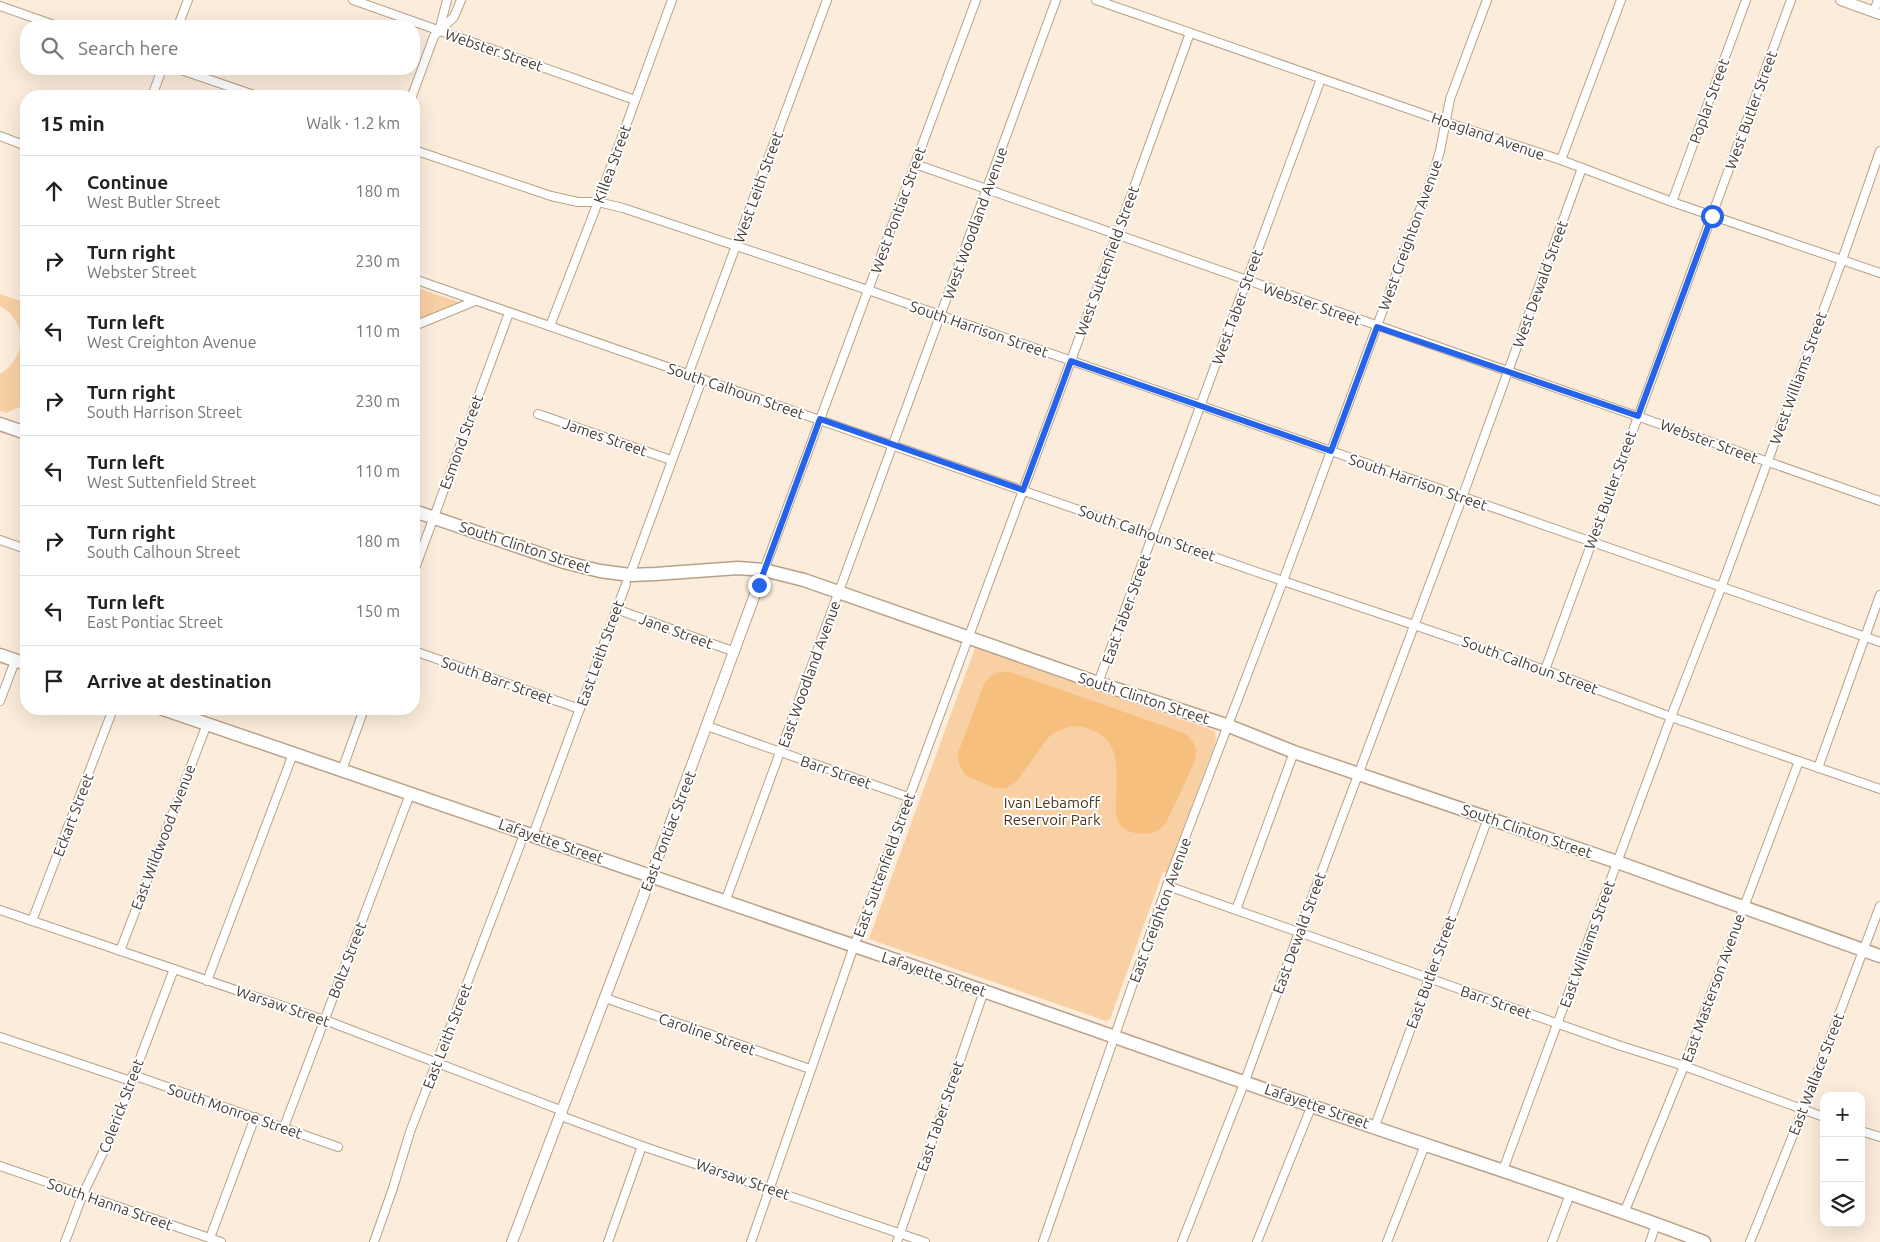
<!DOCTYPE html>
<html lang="en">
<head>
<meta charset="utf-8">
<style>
	:root { --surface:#fff; --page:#f6f6f6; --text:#222; --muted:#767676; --line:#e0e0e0 }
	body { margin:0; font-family:Ubuntu,sans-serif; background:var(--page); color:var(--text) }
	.controls { position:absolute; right:15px; bottom:15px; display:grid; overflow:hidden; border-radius:10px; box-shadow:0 5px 20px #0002 }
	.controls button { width:45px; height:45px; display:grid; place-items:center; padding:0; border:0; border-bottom:1px solid var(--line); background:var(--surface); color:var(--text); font:25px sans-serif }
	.stop { position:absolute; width:15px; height:15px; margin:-11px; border:4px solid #2563eb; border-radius:50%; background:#fff }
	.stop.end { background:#2563eb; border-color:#fff; box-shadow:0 1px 5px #0008 }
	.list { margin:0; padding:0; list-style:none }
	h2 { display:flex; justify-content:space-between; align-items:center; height:65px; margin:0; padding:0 20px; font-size:21px }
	h2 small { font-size:16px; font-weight:400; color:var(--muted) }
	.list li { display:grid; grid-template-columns:32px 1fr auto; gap:15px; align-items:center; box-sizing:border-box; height:70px; padding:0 20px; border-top:1px solid var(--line) }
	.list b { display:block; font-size:19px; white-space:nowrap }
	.list p { margin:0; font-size:16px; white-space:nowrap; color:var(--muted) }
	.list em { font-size:16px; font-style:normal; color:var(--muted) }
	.icon { flex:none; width:28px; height:28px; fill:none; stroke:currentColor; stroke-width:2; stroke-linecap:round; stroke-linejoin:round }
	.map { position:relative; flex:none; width:1880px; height:1242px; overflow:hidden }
	.search { position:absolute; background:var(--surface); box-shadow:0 5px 20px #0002; left:20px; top:20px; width:400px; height:55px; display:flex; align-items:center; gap:12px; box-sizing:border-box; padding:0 18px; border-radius:20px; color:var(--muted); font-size:19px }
	.panel { position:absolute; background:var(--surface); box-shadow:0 5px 20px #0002; left:20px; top:90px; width:400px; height:625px; border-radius:20px }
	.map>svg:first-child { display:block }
	.green { fill:#f8d0a4 }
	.water { fill:#f7bf7e }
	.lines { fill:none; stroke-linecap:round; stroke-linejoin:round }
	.minor-casing { stroke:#b8a187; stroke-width:10 }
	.major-casing { stroke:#b8a187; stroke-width:12 }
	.highway-casing { stroke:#b8a187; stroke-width:15 }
	.minor { stroke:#fff; stroke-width:8 }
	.major { stroke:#fff; stroke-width:10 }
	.highway { stroke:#fff; stroke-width:12 }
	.route { stroke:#2563eb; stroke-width:6 }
	.labels { text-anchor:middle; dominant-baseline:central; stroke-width:4; stroke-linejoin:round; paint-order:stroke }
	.street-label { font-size:15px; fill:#453b30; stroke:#fff }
	.park-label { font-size:15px; fill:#4b3317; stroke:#fff }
</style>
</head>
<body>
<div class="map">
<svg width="1880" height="1242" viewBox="0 0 1880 1242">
	<rect width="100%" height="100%" fill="#fbecdc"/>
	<!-- green -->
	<g class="green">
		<path d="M 26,285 L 26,398 L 24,405 L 6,413 L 0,411 L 0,374 C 27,358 28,321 0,306 L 0,294 L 20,301 Z"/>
		<path d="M 414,287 L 459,302 L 460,306 L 414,324 Z"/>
		<path d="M 975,648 L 1215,731 L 1216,741 L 1167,873 L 1163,872 L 1110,1019 L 1106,1021 L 869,939 Z"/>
	</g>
	<!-- water -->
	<path class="water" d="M 1000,672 L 1010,672 L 1184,733 C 1194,740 1198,749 1195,761 L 1166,823 C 1159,831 1153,834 1143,834 C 1132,833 1122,831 1118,820 C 1115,814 1116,808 1116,801 C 1116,771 1123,738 1086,728 C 1072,723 1058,729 1048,738 L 1016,782 L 1007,788 L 994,788 L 965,775 L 959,765 L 958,753 L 984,684 L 991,676 Z"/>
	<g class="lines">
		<defs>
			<g id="minor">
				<path d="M 353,0 L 635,100"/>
				<path d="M 1096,0 L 1446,122 L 1561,160 L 1672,202 L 1880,273"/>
				<path d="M 0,6 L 57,26"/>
				<path d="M 1874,11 L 1878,0"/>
				<path d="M 178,26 L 188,0"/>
				<path d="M 439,31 L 447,0"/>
				<path d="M 178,69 L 257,96"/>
				<path d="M 152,96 L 162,69"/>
				<path d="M 412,96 L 434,36 L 454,17 L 461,0"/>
				<path d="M 0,136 L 26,146"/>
				<path d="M 414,150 L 551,196 L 578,202 L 598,202 L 623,208 L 868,290 L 1880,642"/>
				<path d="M 1561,160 L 1621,0"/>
				<path d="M 915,164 L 1880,501"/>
				<path d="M 1672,202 L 1746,0"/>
				<path d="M 414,279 L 1283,581 L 1414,625 L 1545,670 L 1671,717 L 1880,789"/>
				<path d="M 414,326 L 475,301"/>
				<path d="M 550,326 L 598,202 L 672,0"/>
				<path d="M 688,375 L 827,0"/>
				<path d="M 538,414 L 671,460"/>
				<path d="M 0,540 L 26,549"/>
				<path d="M 764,570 L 976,0"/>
				<path d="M 414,571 L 509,313"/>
				<path d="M 630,575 L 702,379"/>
				<path d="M 616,609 L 735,652"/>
				<path d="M 414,651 L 580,709"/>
				<path d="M 1545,670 L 1791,0"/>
				<path d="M 1098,683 L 1321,79"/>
				<path d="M 0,701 L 15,661"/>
				<path d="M 707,726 L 908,797"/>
				<path d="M 1818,768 L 1880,595"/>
				<path d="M 342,770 L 364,709"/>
				<path d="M 533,835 L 626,584"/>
				<path d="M 1168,886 L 1618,1045 L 1684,1066 L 1824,1117"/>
				<path d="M 725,902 L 1056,0"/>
				<path d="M 0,910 L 330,1022 L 563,1111"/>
				<path d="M 1236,910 L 1294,752"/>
				<path d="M 32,921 L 113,709"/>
				<path d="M 120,951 L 207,724"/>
				<path d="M 207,981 L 293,754"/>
				<path d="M 605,998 L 810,1069"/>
				<path d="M 0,1037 L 131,1081"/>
				<path d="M 133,1075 L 338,1147"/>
				<path d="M 561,1116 L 642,1146 L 925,1242"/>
				<path d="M 1375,1126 L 1488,818"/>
				<path d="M 284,1127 L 410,794"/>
				<path d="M 1861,1131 L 1880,1137"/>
				<path d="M 0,1166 L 221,1242"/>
				<path d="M 1503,1170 L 1671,717 L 1721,588 L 1842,260 L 1880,151"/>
				<path d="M 1624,1213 L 1684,1066 L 1799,761"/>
				<path d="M 210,1238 L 255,1117"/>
				<path d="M 65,1242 L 83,1194 L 109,1140 L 174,969"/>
				<path d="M 374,1242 L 393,1188 L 410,1132 L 525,832"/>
				<path d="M 608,1242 L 642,1146"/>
				<path d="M 751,1242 L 854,946 L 1068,369 L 1190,33"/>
				<path d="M 897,1242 L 984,991"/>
				<path d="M 1043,1242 L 1170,877 L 1283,581 L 1432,177 L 1440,151 L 1450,99 L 1487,0"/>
				<path d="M 1182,1242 L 1245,1081 L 1299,932 L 1459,506 L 1582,168"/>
				<path d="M 1257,1242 L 1312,1105"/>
				<path d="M 1387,1242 L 1425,1145"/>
				<path d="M 1552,1242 L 1570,1194"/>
				<path d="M 1650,1242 L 1656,1224"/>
				<path d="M 1750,1242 L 1803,1110 L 1880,906"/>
			</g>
			<g id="major">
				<path d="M 1841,0 L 1880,14"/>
				<path d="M 512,1242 L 651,876 L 764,570"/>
			</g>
			<g id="highway">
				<path d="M 0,424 L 26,433"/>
				<path d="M 414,511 L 564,562 L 600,571 L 630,575 L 655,574 L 738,568 L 764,570 L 804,580 L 1098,683 L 1229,726 L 1294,752 L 1617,862 L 1880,956"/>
				<path d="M 0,655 L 26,664"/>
				<path d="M 163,709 C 546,839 928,970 1309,1105 C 1440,1151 1574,1192 1704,1242"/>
			</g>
		</defs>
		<!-- minor casing -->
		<use href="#minor" class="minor-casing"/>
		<!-- major casing -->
		<use href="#major" class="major-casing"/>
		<!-- highway casing -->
		<use href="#highway" class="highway-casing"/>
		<!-- minor -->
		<use href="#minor" class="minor"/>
		<!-- major -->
		<use href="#major" class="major"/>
		<!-- highway -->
		<use href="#highway" class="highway"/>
	</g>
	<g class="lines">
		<!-- route -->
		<path class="route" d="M 759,585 L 820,419 L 1023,490 L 1071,361 L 1331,451 L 1377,327 L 1638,416 L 1712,216"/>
	</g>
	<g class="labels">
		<!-- street labels -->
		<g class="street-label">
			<text transform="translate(494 50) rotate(19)">Webster Street</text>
			<text transform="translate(1709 101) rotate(-70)">Poplar Street</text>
			<text transform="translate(1751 110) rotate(-70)">West Butler Street</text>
			<text transform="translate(1488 136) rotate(19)">Hoagland Avenue</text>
			<text transform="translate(612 164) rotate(-70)">Killea Street</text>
			<text transform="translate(758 187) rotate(-70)">West Leith Street</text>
			<text transform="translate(898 210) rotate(-70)">West Pontiac Street</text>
			<text transform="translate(975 223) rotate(-70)">West Woodland Avenue</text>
			<text transform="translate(1410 235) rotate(-70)">West Creighton Avenue</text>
			<text transform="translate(1107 261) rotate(-70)">West Suttenfield Street</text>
			<text transform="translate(1540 284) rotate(-70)">West Dewald Street</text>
			<text transform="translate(1312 304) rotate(19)">Webster Street</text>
			<text transform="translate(1237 307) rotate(-70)">West Taber Street</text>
			<text transform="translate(979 329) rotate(19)">South Harrison Street</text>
			<text transform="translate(1798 378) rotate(-70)">West Williams Street</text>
			<text transform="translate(736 391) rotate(19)">South Calhoun Street</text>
			<text transform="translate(605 437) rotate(19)">James Street</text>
			<text transform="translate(1709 441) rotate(20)">Webster Street</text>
			<text transform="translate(461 442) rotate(-70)">Esmond Street</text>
			<text transform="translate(1418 482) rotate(19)">South Harrison Street</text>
			<text transform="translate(1610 490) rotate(-70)">West Butler Street</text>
			<text transform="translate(1147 533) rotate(19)">South Calhoun Street</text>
			<text transform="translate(525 547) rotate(18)">South Clinton Street</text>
			<text transform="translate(1126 609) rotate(-70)">East Taber Street</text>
			<text transform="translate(676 631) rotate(20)">Jane Street</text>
			<text transform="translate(600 653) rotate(-70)">East Leith Street</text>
			<text transform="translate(1530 665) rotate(20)">South Calhoun Street</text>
			<text transform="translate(809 674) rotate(-70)">East Woodland Avenue</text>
			<text transform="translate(497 680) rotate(19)">South Barr Street</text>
			<text transform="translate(1144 698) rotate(18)">South Clinton Street</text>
			<text transform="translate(836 772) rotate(19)">Barr Street</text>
			<text transform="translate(73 815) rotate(-69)">Eckart Street</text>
			<text transform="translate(668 831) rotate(-69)">East Pontiac Street</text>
			<text transform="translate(1527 831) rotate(19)">South Clinton Street</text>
			<text transform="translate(163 837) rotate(-69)">East Wildwood Avenue</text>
			<text transform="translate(551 841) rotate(19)">Lafayette Street</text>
			<text transform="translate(884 865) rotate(-70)">East Suttenfield Street</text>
			<text transform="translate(1160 910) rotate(-70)">East Creighton Avenue</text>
			<text transform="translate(1299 933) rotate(-70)">East Dewald Street</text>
			<text transform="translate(1587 944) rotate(-70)">East Williams Street</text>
			<text transform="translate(347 960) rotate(-69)">Boltz Street</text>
			<text transform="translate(1431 972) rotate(-70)">East Butler Street</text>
			<text transform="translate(934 974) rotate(19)">Lafayette Street</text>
			<text transform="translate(1713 988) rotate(-70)">East Masterson Avenue</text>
			<text transform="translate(1496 1002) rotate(19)">Barr Street</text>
			<text transform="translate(283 1006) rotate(19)">Warsaw Street</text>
			<text transform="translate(707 1034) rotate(19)">Caroline Street</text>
			<text transform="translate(447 1036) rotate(-69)">East Leith Street</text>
			<text transform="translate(1816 1074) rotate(-69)">East Wallace Street</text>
			<text transform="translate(121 1106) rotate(-69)">Colerick Street</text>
			<text transform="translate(1317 1106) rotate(19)">Lafayette Street</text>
			<text transform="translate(235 1111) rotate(19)">South Monroe Street</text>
			<text transform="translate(940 1116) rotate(-71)">East Taber Street</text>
			<text transform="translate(743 1179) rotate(19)">Warsaw Street</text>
			<text transform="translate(110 1204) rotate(19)">South Hanna Street</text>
		</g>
		<!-- park labels -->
		<g class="park-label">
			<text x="1052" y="802">Ivan Lebamoff<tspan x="1052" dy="17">Reservoir Park</tspan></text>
		</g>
	</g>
</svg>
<div class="controls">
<button>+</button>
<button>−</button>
<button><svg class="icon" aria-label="layers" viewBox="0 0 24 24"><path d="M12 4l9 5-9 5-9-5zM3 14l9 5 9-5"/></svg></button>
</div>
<div class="stop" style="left:1712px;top:216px"></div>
<div class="stop end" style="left:759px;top:585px"></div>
<div class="search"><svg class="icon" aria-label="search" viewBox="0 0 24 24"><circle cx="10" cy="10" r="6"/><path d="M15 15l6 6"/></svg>Search here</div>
<section class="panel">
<h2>15 min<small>Walk · 1.2 km</small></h2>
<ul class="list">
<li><svg class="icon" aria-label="ahead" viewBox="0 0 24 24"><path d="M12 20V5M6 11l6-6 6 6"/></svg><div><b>Continue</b><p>West Butler Street</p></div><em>180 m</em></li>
<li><svg class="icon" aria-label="right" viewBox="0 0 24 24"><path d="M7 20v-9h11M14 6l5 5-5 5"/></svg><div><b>Turn right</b><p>Webster Street</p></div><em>230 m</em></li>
<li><svg class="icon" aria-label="left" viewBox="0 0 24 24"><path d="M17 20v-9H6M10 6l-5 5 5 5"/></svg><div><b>Turn left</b><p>West Creighton Avenue</p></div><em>110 m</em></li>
<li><svg class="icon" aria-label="right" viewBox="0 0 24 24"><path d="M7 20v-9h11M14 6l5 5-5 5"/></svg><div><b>Turn right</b><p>South Harrison Street</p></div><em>230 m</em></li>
<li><svg class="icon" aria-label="left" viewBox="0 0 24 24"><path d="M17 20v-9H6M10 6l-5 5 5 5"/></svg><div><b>Turn left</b><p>West Suttenfield Street</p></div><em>110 m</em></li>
<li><svg class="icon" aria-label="right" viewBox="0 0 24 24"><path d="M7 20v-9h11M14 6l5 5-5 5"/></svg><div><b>Turn right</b><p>South Calhoun Street</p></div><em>180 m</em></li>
<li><svg class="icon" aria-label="left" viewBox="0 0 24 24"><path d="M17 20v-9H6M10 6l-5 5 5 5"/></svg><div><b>Turn left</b><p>East Pontiac Street</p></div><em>150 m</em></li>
<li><svg class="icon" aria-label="arrive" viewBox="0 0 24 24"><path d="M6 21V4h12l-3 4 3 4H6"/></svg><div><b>Arrive at destination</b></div></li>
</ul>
</section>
</div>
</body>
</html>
